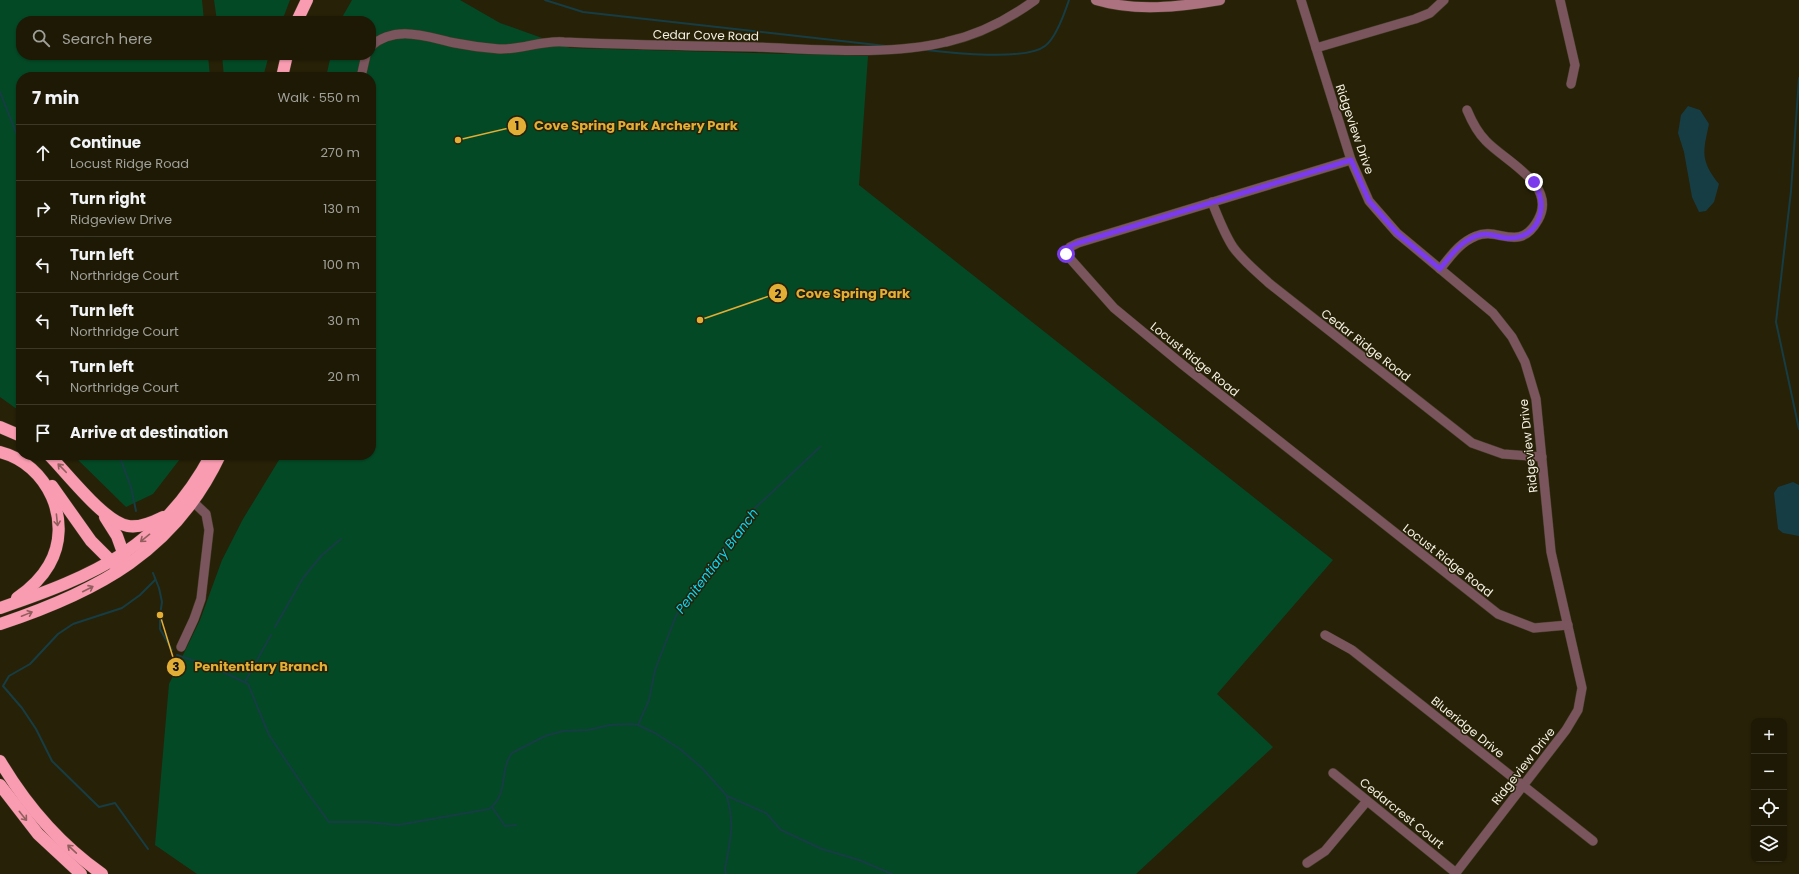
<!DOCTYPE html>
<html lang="en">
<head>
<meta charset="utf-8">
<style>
	:root { --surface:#1d1905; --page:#25220f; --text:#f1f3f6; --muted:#a0a09a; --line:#3b3827 }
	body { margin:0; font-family:Poppins,sans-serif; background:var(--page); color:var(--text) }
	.controls { position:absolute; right:12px; bottom:12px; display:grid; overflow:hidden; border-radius:8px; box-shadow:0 1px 3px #0004 }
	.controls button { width:36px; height:36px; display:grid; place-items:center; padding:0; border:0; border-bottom:1px solid var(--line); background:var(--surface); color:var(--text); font:20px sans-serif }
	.stop { position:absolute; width:12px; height:12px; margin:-9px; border:3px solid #7c3aed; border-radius:50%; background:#fff }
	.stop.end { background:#7c3aed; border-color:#fff; box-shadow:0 1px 4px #0008 }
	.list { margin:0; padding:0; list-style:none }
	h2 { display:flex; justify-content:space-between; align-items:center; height:52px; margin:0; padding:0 16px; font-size:17px }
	h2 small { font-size:13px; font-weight:400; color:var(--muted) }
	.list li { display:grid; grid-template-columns:26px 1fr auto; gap:12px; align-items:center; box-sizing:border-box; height:56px; padding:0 16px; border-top:1px solid var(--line) }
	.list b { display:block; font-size:15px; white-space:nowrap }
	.list p { margin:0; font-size:13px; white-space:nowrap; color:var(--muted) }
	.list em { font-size:13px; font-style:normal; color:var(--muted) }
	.icon { flex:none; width:22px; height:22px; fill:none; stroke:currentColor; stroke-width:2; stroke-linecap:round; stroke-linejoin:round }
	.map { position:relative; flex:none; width:1799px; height:874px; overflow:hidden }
	.search { position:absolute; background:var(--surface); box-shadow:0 1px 3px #0004; left:16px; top:16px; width:360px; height:44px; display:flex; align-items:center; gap:10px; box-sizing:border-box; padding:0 14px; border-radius:16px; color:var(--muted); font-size:15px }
	.panel { position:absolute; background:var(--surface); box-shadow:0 1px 3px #0004; left:16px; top:72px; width:360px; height:388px; border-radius:16px }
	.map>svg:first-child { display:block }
	.green { fill:#044925 }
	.water { fill:#163d44 }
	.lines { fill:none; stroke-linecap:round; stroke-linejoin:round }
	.stream { stroke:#163d44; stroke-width:2 }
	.street-casing { stroke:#443e26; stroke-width:10 }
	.secondary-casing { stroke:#443e26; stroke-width:11 }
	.highway-casing { stroke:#443e26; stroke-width:13 }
	.street { stroke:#7a555d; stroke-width:9 }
	.secondary { stroke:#ad727f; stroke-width:10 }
	.highway { stroke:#f99cb1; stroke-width:12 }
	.oneway { stroke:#905e5c }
	.route { stroke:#7c3aed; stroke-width:5 }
	.labels { text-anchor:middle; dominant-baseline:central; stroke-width:3; stroke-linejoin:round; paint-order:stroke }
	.street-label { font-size:12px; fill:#f5f1e2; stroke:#272107 }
	.water-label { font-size:13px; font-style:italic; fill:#00dbfa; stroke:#272107 }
	.leader { fill:none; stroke:#e3ae35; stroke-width:1.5 }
	.callout-dot { fill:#e3ae35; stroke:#272107; stroke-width:1.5 }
	.mark-label { font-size:12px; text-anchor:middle; font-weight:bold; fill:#111 }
	.callout-label { font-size:13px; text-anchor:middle; font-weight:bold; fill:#e3ae35; stroke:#272107; stroke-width:3; stroke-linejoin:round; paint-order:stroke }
</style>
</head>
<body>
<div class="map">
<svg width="1799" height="874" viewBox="0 0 1799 874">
	<rect width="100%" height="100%" fill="#272107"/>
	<!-- green -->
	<g class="green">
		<path d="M 0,0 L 202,0 L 204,21 L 21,21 L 21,55 L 208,55 L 210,77 L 21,77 L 21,412 L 0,397 Z"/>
		<path d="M 214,0 L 290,0 L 282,21 L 217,21 Z"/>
		<path d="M 352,0 L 460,0 L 500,23 L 570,48 L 868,56 L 859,185 L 1333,560 L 1217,694 L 1273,747 L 1136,874 L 197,874 L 155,845 L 169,684 L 200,620 L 222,560 L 243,519 L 282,455 L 371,455 L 371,77 L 326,77 L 331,55 L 371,55 L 371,21 L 340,21 Z"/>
		<path d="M 222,55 L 269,55 L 263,77 L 224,77 Z"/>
		<path d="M 73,455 L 183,455 L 153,494 L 126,507 Z"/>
	</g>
	<!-- water -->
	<g class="water">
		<path d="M 1688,106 L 1700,110 L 1709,124 C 1703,152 1700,160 1719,184 L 1714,202 L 1706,211 L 1699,212 L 1692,197 L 1684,152 L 1678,133 L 1681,115 Z"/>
		<path d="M 1793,482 L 1799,485 L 1799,536 L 1783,533 L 1778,529 L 1774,493 L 1778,487 Z"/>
	</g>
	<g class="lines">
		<!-- stream -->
		<g class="stream">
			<path d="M 545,0 L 583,12 L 886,46"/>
			<path d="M 926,50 C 951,53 1026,61 1045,46 C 1055,39 1065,12 1069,0"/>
			<path d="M 1799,78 L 1791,191 L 1776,322 L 1799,429"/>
			<path d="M 0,92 L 21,145"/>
			<path d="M 119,455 L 131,487 L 136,511"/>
			<path d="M 153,573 L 159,588 L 162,602 L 160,615 L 160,629 L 172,650"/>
			<path d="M 275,627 L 303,578 L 322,555 L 341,539"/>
			<path d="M 177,655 L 213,667 L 248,684 L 269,735 L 307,792 L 329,822 L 367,822 L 398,825 L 489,809 C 509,795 499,770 512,753 L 545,736 L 563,731 L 588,730 L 610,725 L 631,724 L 638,725 L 655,733 L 680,749 L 703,769 L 727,796 L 766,813 L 781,830 L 822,849 L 859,860 L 892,874"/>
			<path d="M 245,682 L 271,635"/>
			<path d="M 638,725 L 649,700 L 655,670 L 676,616 L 753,510 L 820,447"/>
			<path d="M 492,807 L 505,826 L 516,825"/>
			<path d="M 148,849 L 115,803 L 99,807 L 52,761 L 36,729 L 22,708 L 3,686 L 9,676 L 30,664 L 58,634 L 73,624 L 122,608 L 140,595 L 155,580"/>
			<path d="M 726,874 L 725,869 C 730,841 735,825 727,797"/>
		</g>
		<defs>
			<g id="street">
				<path d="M 1301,0 L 1351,160 L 1369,201 L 1397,233 L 1493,313 L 1512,337 L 1525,362 L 1536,399 L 1551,552 L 1582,688 L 1578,710 L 1566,730 L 1455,874"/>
				<path d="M 1560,0 L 1575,65 L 1571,84"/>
				<path d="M 371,46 C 396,24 427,37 455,43 C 470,46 485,48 499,49 C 521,50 542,40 564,42 C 628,45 691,46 755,47 C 815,49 889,56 946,42 C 978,35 1009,19 1035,0"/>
				<path d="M 1316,48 L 1415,19 L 1430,13 L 1444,0"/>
				<path d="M 361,77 L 366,55"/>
				<path d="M 1351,160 L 1078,243 L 1070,247 L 1066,254 L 1114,308 L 1183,365 L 1498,614 L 1534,628 L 1568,625"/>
				<path d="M 1212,202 C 1218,217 1224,233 1233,247 C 1243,261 1257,272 1270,284 L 1472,443 L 1503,454 L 1542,457"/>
				<path d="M 1440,269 C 1451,256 1459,243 1476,236 C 1498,226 1519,254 1538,220 C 1558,185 1506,162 1486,141 C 1477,132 1472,122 1467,110"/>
				<path d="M 1325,635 L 1352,650 L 1593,841"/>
				<path d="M 181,647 L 194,619 L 201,599 L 209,530 L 206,514 L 189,498"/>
				<path d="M 1333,773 L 1456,873"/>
				<path d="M 1307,863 L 1325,851 L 1367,801"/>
			</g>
			<path id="secondary" d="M 1096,0 C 1136,12 1179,7 1220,0"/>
			<g id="highway">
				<path d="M 297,21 L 307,0"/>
				<path d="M 282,77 L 287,55"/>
				<path d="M 0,427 L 21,436"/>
				<path d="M 0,452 C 48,464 74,522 49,565 C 41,579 30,589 17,598"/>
				<path d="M 49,455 C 67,473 104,522 128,526 C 140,528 153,522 163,517"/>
				<path d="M 52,486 L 91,541 L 117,567"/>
				<path d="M 105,517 L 117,536 L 126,561"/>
				<path d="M 0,608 C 94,576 162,547 211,455"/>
				<path d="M 0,624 C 97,592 175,551 220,455"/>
				<path d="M 0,761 C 26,805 61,845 102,874"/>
				<path d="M 0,785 L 38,834 L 81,874"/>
			</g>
		</defs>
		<!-- street casing -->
		<use href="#street" class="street-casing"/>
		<!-- secondary casing -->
		<use href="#secondary" class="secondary-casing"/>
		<!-- highway casing -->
		<use href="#highway" class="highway-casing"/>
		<!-- street -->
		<use href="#street" class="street"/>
		<!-- secondary -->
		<use href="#secondary" class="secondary"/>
		<!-- highway -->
		<use href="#highway" class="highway"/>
	</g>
	<!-- one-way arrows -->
	<defs><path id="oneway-shaft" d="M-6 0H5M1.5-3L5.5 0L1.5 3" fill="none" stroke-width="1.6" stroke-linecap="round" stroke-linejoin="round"/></defs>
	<g class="oneway">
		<use href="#oneway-shaft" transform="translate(62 468) rotate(-134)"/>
		<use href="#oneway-shaft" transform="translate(57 520) rotate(84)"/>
		<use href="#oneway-shaft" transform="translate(145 538) rotate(141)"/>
		<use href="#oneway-shaft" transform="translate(88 589) rotate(-27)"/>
		<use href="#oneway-shaft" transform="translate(27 614) rotate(-22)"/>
		<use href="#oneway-shaft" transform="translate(23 816) rotate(51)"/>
		<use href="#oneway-shaft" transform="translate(72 849) rotate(-137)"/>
	</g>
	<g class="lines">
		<!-- route -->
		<path class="route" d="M 1066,254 L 1070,246 L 1078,243 L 1351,160 L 1369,201 L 1397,233 L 1440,269 C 1451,255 1460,242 1476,236 C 1488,231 1497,238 1509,238 C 1540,238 1549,206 1534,182"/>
	</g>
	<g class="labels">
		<!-- street labels -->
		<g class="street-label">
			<text transform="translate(706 35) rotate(1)">Cedar Cove Road</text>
			<text transform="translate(1355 129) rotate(71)">Ridgeview Drive</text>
			<text transform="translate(1366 345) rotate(38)">Cedar Ridge Road</text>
			<text transform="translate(1195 359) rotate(39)">Locust Ridge Road</text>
			<text transform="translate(1528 446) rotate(-96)">Ridgeview Drive</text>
			<text transform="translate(1448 560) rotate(38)">Locust Ridge Road</text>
			<text transform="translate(1468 727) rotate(39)">Blueridge Drive</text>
			<text transform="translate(1523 766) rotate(-52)">Ridgeview Drive</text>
			<text transform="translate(1402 813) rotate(39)">Cedarcrest Court</text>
		</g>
		<!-- water labels -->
		<g class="water-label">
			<text transform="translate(717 561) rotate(-53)">Penitentiary Branch</text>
		</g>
	</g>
	<!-- callouts -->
	<path class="leader" d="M458 140L517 126M700 320L778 293M160 615L176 667"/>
	<g class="callout-dot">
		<circle cx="458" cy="140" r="4"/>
		<circle cx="700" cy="320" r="4"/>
		<circle cx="160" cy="615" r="4"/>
		<circle cx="517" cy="126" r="10"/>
		<circle cx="778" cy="293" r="10"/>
		<circle cx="176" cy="667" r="10"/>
	</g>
	<g class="mark-label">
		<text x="517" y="130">1</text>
		<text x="778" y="298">2</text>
		<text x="176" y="671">3</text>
	</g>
	<g class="callout-label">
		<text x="636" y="130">Cove Spring Park Archery Park</text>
		<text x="853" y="298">Cove Spring Park</text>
		<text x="261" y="671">Penitentiary Branch</text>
	</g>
</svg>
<div class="controls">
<button>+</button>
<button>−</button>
<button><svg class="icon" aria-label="locate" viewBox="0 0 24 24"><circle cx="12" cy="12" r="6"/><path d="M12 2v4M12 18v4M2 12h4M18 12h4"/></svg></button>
<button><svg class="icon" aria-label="layers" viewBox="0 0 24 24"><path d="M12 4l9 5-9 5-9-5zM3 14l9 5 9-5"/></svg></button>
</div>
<div class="stop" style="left:1066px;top:254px"></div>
<div class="stop end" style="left:1534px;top:182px"></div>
<div class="search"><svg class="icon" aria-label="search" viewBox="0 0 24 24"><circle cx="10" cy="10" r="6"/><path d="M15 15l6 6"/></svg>Search here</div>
<section class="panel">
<h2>7 min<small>Walk · 550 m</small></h2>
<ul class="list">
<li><svg class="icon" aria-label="ahead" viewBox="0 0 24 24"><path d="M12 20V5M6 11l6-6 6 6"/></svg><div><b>Continue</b><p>Locust Ridge Road</p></div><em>270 m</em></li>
<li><svg class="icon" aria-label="right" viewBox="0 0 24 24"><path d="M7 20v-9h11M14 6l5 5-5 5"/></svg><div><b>Turn right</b><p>Ridgeview Drive</p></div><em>130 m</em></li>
<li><svg class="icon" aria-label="left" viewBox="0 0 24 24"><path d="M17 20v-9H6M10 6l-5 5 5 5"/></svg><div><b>Turn left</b><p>Northridge Court</p></div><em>100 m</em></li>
<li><svg class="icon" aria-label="left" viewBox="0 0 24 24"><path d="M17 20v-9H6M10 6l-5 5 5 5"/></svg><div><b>Turn left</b><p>Northridge Court</p></div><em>30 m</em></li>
<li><svg class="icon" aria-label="left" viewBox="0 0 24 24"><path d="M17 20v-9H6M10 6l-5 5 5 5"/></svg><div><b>Turn left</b><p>Northridge Court</p></div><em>20 m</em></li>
<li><svg class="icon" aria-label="arrive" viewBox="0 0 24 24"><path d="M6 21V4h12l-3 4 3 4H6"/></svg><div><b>Arrive at destination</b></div></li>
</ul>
</section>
</div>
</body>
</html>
